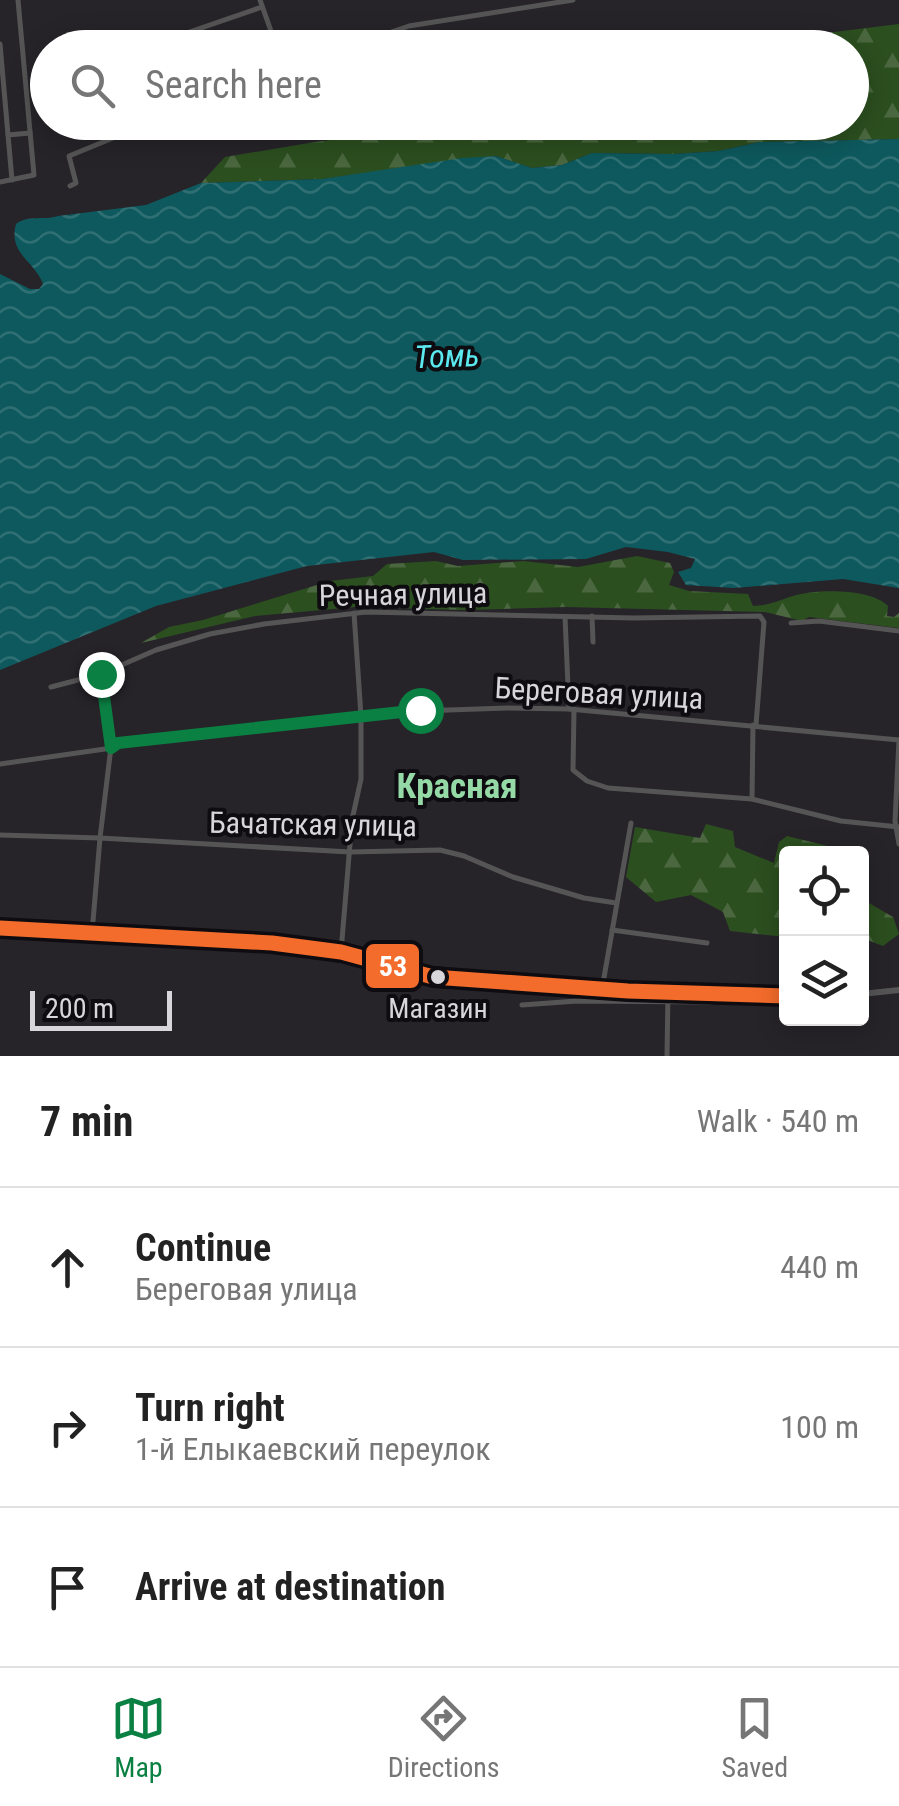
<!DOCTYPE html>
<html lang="en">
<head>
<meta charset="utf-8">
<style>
	:root { --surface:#fff; --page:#f6f6f6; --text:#222; --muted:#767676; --line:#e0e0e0; --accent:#0b8043 }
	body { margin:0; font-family:"Roboto Condensed",sans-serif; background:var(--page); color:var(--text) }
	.controls { position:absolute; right:30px; bottom:30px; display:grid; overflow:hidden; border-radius:10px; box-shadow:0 5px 25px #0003 }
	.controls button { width:90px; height:90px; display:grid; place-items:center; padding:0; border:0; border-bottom:2px solid var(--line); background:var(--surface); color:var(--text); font:50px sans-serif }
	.scale { position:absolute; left:30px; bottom:25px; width:142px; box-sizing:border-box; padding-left:10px; border:5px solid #d8d5db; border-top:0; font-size:28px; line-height:35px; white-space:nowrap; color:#d8d5db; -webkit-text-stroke:8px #0e0c10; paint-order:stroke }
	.stop { position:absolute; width:30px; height:30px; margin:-22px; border:8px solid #0b8043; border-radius:50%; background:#fff }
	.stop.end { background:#0b8043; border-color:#fff; box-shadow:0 2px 10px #0008 }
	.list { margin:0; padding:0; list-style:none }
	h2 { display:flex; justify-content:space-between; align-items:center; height:130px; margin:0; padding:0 40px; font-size:42px }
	h2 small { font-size:32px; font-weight:400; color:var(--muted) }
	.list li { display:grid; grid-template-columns:65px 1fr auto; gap:30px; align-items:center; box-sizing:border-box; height:160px; padding:0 40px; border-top:2px solid var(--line) }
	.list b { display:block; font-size:38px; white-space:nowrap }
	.list p { margin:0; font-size:32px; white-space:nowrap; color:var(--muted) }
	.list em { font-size:32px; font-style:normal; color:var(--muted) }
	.icon { flex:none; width:55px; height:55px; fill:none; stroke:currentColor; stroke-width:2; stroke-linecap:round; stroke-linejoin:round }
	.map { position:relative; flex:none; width:899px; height:1056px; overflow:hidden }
	.search { position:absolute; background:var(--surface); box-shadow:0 5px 25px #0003; left:30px; right:30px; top:30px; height:110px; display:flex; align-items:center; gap:25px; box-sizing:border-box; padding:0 35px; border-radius:55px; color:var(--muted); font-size:38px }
	.sheet { height:610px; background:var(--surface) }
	nav { display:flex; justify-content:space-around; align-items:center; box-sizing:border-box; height:140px; border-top:2px solid var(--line); background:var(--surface); font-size:28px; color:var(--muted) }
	nav a { display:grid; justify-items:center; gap:5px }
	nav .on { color:var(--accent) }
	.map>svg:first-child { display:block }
	.forest { fill:url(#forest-firs) }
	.water { fill:url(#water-waves) }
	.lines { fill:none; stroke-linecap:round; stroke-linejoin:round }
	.minor { stroke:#565555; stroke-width:5 }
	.tertiary { stroke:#565555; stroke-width:6 }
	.bus-1-casing { stroke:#0e0c10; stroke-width:22 }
	.bus-1 { stroke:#f36c2b; stroke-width:15 }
	.route { stroke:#0b8043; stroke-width:12 }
	.bus-dot { fill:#d8d5db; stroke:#0e0c10; stroke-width:4 }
	.labels { text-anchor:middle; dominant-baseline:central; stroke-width:8; stroke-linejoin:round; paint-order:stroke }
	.bus-label { font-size:28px; fill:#d8d5db; stroke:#0e0c10 }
	.street-label { font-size:30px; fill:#d8d5db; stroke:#0e0c10 }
	.water-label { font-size:32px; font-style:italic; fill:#5be8ee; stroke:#0e0c10 }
	.quarter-label { font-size:35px; font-weight:bold; fill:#94d9a6; stroke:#0e0c10 }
	.line-badge { stroke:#0e0c10; stroke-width:4 }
	.badge-label { font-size:28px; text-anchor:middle; font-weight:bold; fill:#fff }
</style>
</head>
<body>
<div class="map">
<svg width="899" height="1056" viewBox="0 0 899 1056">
	<defs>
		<pattern id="forest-firs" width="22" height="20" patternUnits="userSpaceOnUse" patternTransform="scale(2.5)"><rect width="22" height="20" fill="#2c4f1f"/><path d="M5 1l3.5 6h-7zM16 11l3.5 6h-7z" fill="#4a673f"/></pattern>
		<pattern id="water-waves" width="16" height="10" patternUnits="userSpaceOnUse" patternTransform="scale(2.5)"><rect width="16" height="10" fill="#0d595d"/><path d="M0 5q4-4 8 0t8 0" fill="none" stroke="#307074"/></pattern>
	</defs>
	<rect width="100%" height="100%" fill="#262429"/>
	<!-- forest -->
	<g class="forest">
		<path d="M 899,24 L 899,139 L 760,142 L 718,151 L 674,154 L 592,153 L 562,165 L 532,168 L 496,156 L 322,179 L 201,183 L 225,157 L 315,142 L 459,123 L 852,122 L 852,48 L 714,47 Z"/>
		<path d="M 637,556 L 670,563 L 674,572 L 669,585 L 689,591 L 748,594 L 753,606 C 771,605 777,601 793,596 C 816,589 870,588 888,606 L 887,616 L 894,617 L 899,613 L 899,628 L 809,617 L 802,621 L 765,612 L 566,607 L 466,610 L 355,607 L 255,616 L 141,643 L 169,627 L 203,620 L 330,581 L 373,576 L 387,564 L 436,561 L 458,566 L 523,561 L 578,567 Z"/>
		<path d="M 706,824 L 733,831 L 735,847 L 774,863 L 779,842 L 787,836 L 836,848 L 839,853 L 786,854 L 786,937 L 730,931 L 723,912 L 691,895 L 656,902 L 626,877 L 635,827 L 700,838 Z"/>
		<path d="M 862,899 L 893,917 L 899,934 L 883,946 L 862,938 Z"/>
	</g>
	<!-- water -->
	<path class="water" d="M 899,139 L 899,588 L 843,579 L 734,588 L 686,585 L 678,572 L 691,568 L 695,559 L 668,552 L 626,547 L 586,559 L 463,560 L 434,552 L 307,566 L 156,606 L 0,670 L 0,274 L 30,289 L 39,289 L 43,284 C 34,260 8,254 16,224 C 29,214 44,221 58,216 L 146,205 L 201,183 L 322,179 L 462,158 L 496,156 L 532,168 L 562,165 L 592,153 L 674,154 L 718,151 L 760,142 Z"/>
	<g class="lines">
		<!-- minor -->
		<g class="minor">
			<path d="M 260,0 L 277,48"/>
			<path d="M 0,44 L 12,180"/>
			<path d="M 143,48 L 262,7"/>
			<path d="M 344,48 L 409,26 L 573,0"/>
			<path d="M 298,122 L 301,126"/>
			<path d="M 8,135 L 30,133"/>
			<path d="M 0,182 L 34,175 L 18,0"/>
			<path d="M 70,186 L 76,183 L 69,156 L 152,122"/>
			<path d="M 592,616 L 593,642"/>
			<path d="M 565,617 L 569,709"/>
			<path d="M 791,623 L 819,621 L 899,631"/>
			<path d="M 51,687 L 101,674 L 156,650 L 210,634 L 264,624 L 366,612 L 634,618 L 760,616 L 764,622 L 756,725"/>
			<path d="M 574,709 L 573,770 L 587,781 L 608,788 L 752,799 L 841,821 L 899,827"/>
			<path d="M 899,740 L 895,821 L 899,844"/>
			<path d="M 0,764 L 105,749 L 118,743 L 246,731 L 349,716 L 419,711 L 507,708 L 569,709 L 899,740"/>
			<path d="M 752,799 L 753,725"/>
			<path d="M 0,835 L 100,838 L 350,852 L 440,850 L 464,856 L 513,877 L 584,898 L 616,903"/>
			<path d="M 612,930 L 707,943"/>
			<path d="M 92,933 L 100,838 L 111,747 L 101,674"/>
			<path d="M 341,952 L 352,820 L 361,779 L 361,716 L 354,613"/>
			<path d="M 602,989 L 631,823"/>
			<path d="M 522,1005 L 577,1001 L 711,1002"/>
			<path d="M 667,1056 L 668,992"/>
		</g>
		<!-- tertiary -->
		<g class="tertiary">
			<path d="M 0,928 L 272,943 L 341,952 L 433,977 L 628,991 L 786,996"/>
			<path d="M 862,994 L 899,990"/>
		</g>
		<defs>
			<path id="bus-1" d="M 0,928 L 272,943 L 341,952 L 433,977 L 628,991 L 786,996"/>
		</defs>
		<!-- bus-1 casing -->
		<use href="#bus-1" class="bus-1-casing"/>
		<!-- bus-1 -->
		<use href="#bus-1" class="bus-1"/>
	</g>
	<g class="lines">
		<!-- route -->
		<path class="route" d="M 101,674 L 111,748 L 118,743 L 420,710"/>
	</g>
	<!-- markers -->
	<circle class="bus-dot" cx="438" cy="977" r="9"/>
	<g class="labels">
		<!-- bus labels -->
		<g class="bus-label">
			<text x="438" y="1008">Магазин</text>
		</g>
		<!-- street labels -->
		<g class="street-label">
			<text transform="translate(403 594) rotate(-1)">Речная улица</text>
			<text transform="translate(599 693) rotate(3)">Береговая улица</text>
			<text transform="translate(313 824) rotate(1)">Бачатская улица</text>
		</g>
		<!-- water labels -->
		<g class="water-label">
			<text transform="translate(447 356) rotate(-2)">Томь</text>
		</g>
		<!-- quarter labels -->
		<g class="quarter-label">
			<text x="457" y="786">Красная</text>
		</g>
	</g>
	<rect class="line-badge" x="364" y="942" width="57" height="48" rx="10" fill="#f36c2b"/>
	<g class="badge-label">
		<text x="393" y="976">53</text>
	</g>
</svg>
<div class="controls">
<button><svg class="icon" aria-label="locate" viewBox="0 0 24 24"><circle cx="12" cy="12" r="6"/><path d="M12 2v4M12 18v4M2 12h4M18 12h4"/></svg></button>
<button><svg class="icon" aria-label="layers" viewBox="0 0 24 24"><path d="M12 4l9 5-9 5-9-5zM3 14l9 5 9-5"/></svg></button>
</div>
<div class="scale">200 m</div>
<div class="stop" style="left:420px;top:710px"></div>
<div class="stop end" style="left:101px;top:674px"></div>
<div class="search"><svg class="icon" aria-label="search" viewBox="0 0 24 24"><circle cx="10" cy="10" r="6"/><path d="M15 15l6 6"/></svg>Search here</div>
</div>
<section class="sheet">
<h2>7 min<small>Walk · 540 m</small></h2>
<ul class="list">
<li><svg class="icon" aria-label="ahead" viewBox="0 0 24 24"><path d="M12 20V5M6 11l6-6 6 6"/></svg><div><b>Continue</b><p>Береговая улица</p></div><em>440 m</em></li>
<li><svg class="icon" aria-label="right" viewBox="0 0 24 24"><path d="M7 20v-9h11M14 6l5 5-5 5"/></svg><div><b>Turn right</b><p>1-й Елыкаевский переулок</p></div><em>100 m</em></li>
<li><svg class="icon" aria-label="arrive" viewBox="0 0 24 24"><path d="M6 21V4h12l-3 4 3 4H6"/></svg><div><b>Arrive at destination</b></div></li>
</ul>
</section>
<nav>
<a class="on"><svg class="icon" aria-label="map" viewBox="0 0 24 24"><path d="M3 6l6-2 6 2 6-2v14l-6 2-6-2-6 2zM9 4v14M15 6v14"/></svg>Map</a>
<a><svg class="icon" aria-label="directions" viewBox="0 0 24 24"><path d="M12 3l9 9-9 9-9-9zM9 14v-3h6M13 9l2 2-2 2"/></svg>Directions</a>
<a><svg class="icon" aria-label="saved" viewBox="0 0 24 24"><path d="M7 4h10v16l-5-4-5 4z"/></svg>Saved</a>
</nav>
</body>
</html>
